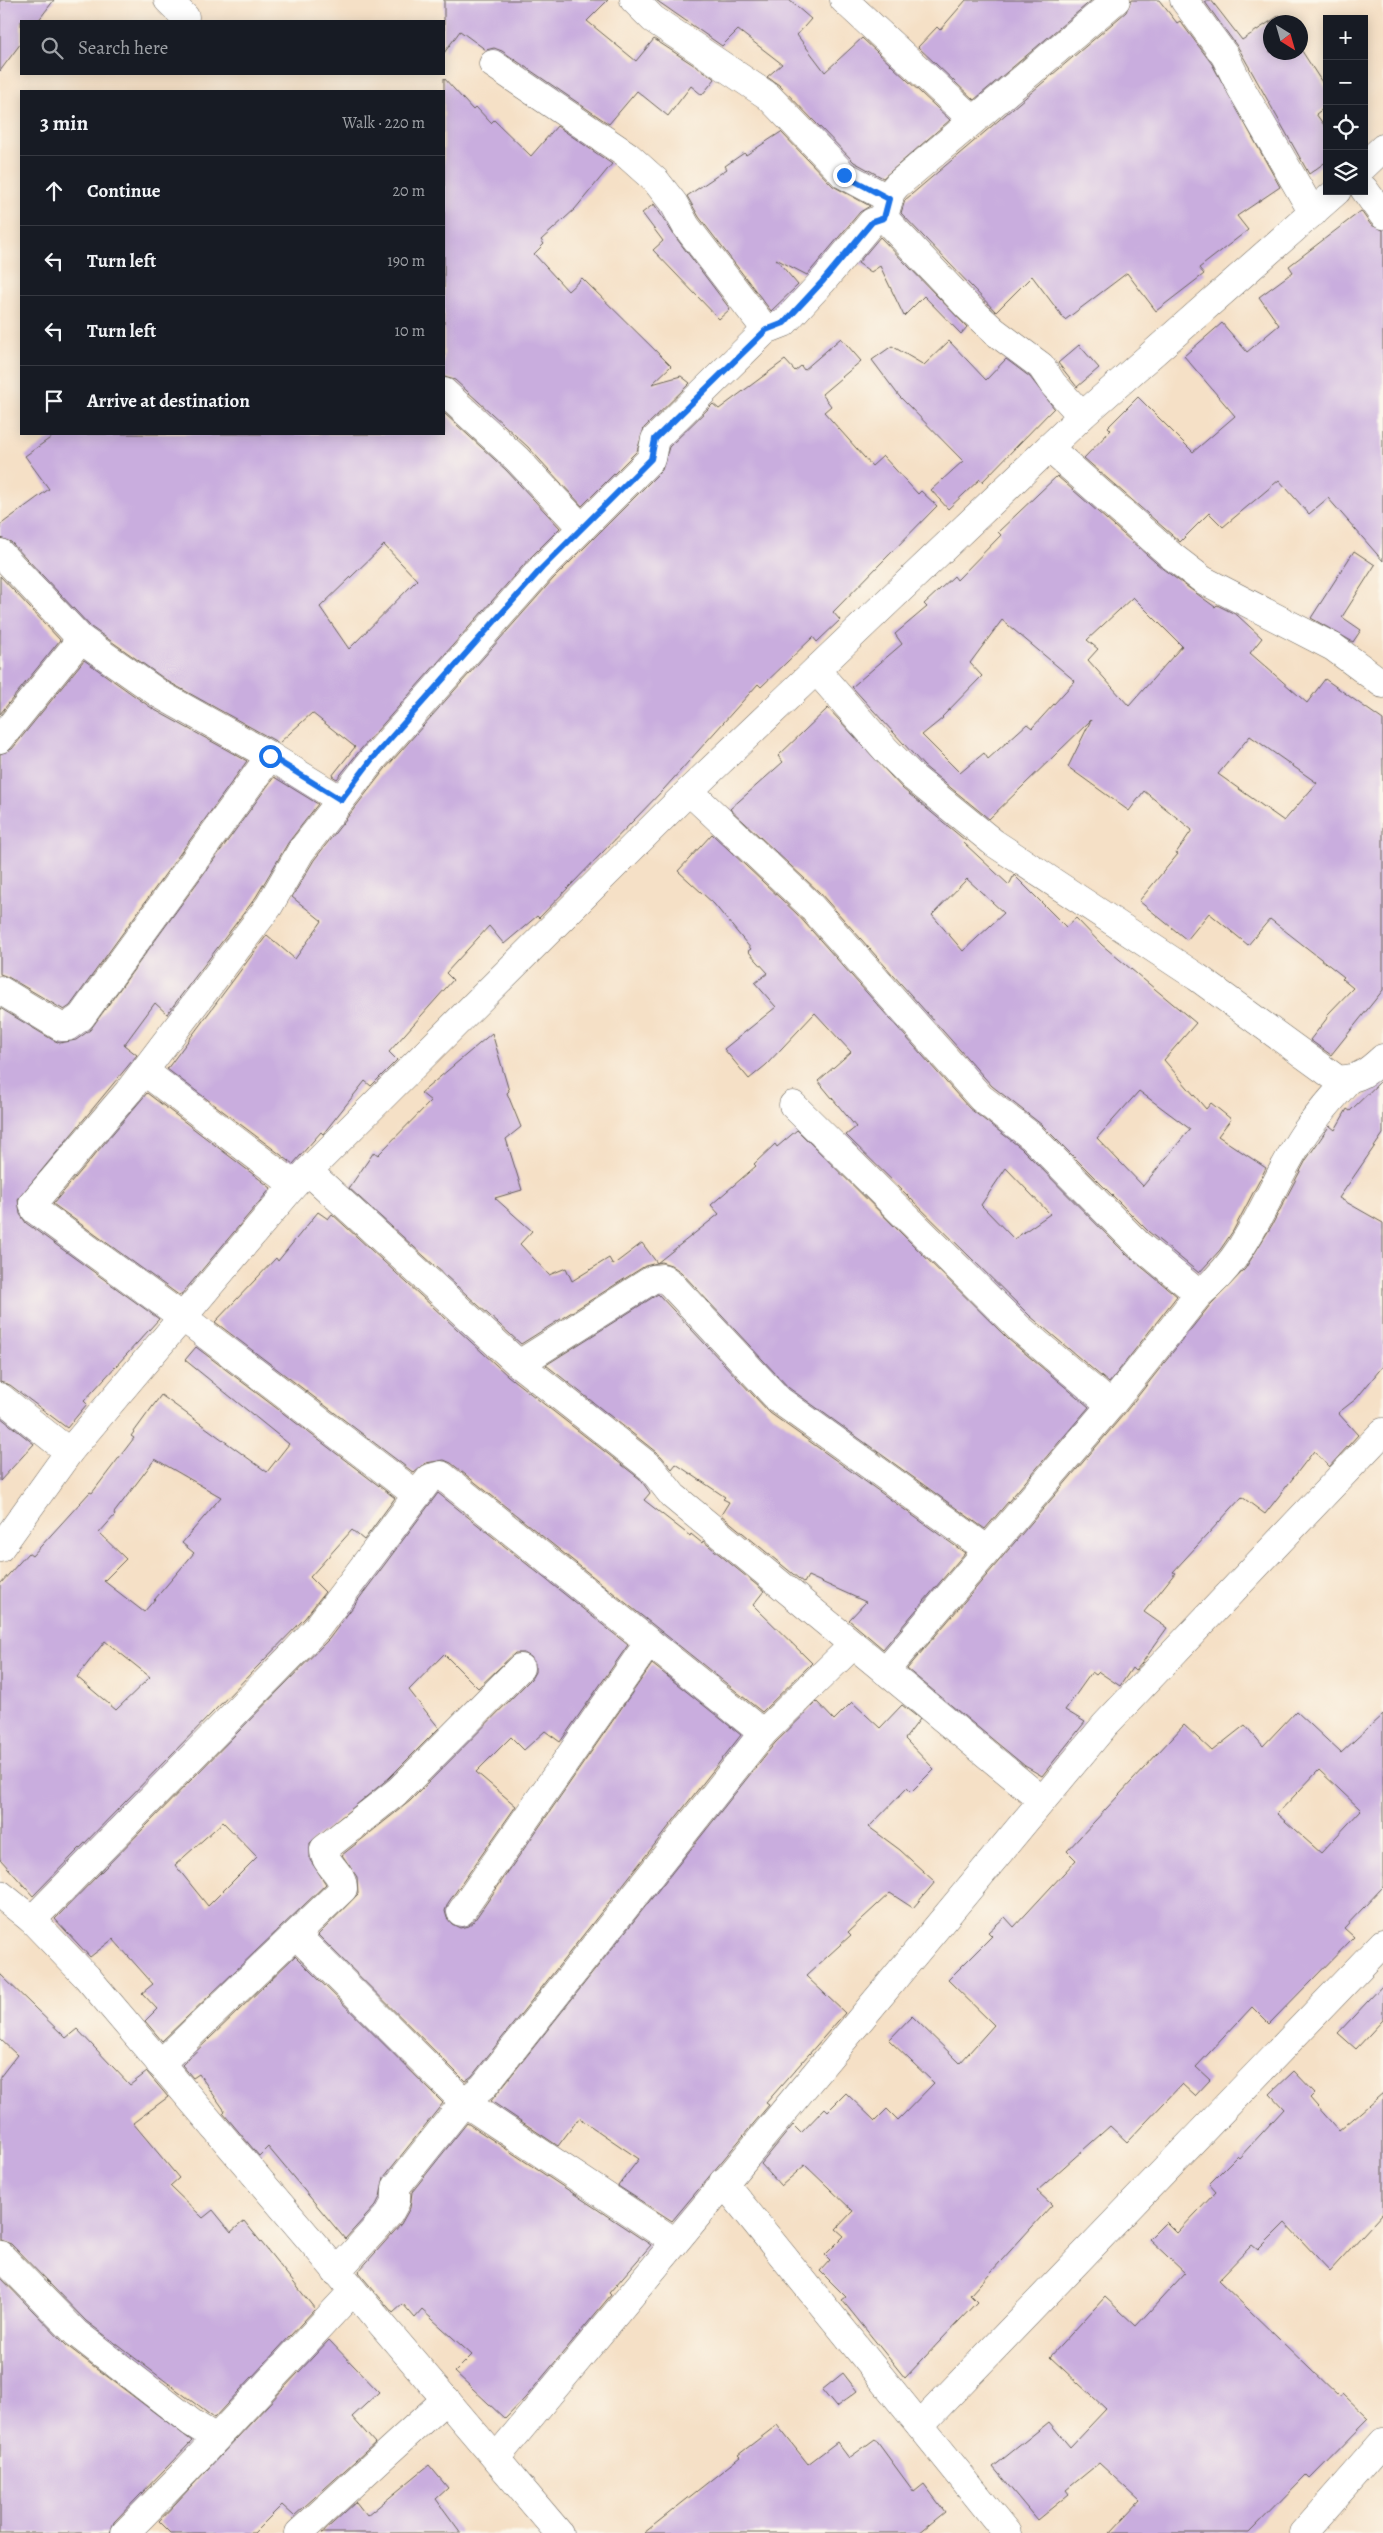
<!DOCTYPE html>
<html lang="en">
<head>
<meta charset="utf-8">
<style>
	:root { --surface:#171b24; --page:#242831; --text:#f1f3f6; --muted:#9ea1a6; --line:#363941 }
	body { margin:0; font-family:Alegreya,serif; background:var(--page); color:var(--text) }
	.controls { position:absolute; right:15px; top:15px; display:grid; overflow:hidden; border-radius:0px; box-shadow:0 2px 12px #0003 }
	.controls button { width:45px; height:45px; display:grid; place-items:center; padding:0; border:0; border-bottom:1px solid var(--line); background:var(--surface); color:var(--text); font:25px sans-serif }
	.compass { position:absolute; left:1263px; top:15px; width:45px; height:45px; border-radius:50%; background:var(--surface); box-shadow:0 2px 12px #0003; rotate:143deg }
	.stop { position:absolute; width:15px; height:15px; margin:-11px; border:4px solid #1a73e8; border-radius:50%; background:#fff }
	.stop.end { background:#1a73e8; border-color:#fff; box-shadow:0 1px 5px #0008 }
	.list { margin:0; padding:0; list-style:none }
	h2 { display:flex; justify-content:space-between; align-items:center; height:65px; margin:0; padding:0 20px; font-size:21px }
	h2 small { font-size:16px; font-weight:400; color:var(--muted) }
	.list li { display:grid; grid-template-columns:32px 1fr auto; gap:15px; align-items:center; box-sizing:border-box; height:70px; padding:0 20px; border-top:1px solid var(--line) }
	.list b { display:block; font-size:19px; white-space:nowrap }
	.list em { font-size:16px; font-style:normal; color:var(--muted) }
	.icon { flex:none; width:28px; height:28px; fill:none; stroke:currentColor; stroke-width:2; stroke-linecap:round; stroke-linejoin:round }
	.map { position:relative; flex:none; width:1383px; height:2533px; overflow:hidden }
	.search { position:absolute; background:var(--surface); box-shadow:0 2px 12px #0003; left:20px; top:20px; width:425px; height:55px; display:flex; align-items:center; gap:12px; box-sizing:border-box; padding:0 18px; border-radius:0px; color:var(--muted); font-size:19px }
	.panel { position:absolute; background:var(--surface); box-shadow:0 2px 12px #0003; left:20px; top:90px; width:425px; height:345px; border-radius:0px }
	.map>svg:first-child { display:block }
	.building { fill:#c9adde; fill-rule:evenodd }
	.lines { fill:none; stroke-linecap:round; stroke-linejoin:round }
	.minor-casing { stroke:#686158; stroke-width:29 }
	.minor { stroke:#fff; stroke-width:28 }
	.route { stroke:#1a73e8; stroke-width:6 }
</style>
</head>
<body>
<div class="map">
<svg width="1383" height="2533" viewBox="0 0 1383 2533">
	<rect width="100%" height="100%" fill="#fbf7ec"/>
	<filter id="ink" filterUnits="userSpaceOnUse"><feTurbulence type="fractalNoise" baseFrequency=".02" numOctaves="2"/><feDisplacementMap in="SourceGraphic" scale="10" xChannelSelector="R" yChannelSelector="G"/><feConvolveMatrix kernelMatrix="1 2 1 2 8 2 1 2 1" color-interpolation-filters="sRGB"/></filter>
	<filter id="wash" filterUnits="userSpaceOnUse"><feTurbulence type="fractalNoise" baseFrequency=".0096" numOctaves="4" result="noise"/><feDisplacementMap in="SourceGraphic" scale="20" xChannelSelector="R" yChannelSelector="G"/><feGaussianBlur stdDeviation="1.12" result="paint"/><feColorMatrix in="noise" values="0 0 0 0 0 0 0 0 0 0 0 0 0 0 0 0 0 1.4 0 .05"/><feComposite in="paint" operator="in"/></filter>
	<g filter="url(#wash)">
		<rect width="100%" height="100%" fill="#f5e0c6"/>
		<g id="blocks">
			<!-- building -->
			<g class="building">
				<path d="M 0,0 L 54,0 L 38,21 L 21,21 L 21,43 L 0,71 Z"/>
				<path d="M 444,0 L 608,0 L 587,21 L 636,61 L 654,39 L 715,79 L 702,95 L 691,86 L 668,116 L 637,91 L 609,124 L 502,51 L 494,48 L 486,50 L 460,31 L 444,53 Z"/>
				<path d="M 656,0 L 789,0 L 811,19 L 797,35 L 825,72 L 862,38 L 950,120 L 883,178 L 854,162 L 779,85 L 767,77 L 782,64 L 738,30 L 722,46 Z"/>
				<path d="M 966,0 L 1092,0 L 974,100 L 918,47 L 937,27 L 940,30 Z"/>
				<path d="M 1131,0 L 1159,0 L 1177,23 L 1180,21 L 1212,64 L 1280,187 L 1237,216 L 1248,230 L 1199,268 L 1204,274 L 1156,311 L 1127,273 L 1065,320 L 1032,276 L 996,312 L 901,213 L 905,200 L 1126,12 Z"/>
				<path d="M 1208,0 L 1211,0 L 1242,40 L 1280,15 L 1284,22 L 1270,22 L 1270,52 L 1300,52 L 1300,48 L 1327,90 L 1327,106 L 1316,114 L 1327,129 L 1327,161 L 1309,174 L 1239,49 L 1205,2 Z"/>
				<path d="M 444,78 L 473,110 L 476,107 L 491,123 L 494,120 L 531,156 L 557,126 L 612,164 L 575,209 L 541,240 L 544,244 L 534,254 L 568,291 L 582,278 L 671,366 L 652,384 L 681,376 L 690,383 L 644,428 L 637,451 L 582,506 L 528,447 L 455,380 L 444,377 Z"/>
				<path d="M 781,132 L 833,186 L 870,206 L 860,212 L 807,275 L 776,259 L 798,285 L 771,311 L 699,217 L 687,196 L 727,169 L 725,166 L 744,153 L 746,155 Z"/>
				<path d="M 654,204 L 674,235 L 730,309 L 719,319 L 653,250 L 663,241 L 642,213 Z"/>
				<path d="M 1361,211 L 1371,225 L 1383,230 L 1383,561 L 1328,498 L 1309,514 L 1279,480 L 1223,527 L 1209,513 L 1180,542 L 1084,458 L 1111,430 L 1108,427 L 1138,397 L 1193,452 L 1235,416 L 1184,356 L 1222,323 L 1247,352 L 1279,325 L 1259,297 L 1293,272 L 1289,266 Z"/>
				<path d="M 880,237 L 967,327 L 961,334 L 924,296 L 904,316 L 880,266 L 871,272 L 858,263 Z"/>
				<path d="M 841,338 L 861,361 L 822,394 L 831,406 L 824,412 L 872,466 L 883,456 L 918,494 L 921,491 L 937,506 L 833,612 L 840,620 L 817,642 L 813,637 L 761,687 L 758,684 L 664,789 L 539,918 L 537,916 L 504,944 L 489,926 L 446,973 L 453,980 L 389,1052 L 397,1060 L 371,1086 L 365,1081 L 323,1134 L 321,1132 L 293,1164 L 167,1069 L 267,935 L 295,959 L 322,921 L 292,897 L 314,860 L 385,769 L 553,579 L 662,470 L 669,447 L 713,404 L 719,409 L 785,360 L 795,371 L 801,366 L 804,370 Z"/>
				<path d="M 949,341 L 986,380 L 1006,359 L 1030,377 L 1054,408 L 982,482 L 980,479 L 948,509 L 931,490 L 963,461 L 899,396 L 872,360 L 892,346 L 924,365 Z"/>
				<path d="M 1079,345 L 1099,368 L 1077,387 L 1058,363 Z"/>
				<path d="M 444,413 L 506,470 L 560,528 L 530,558 L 361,749 L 337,779 L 332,776 L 355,747 L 312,713 L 279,743 L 169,682 L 91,627 L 11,542 L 0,538 L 0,525 L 49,489 L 25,456 L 56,434 L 444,434 ZM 384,545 L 417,580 L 349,649 L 320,607 Z"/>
				<path d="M 1057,476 L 1163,569 L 1215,607 L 1217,605 L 1237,615 L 1262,638 L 1250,653 L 1307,703 L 1325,679 L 1383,720 L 1383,990 L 1331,1055 L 1310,1040 L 1328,1017 L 1327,1015 L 1353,988 L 1342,979 L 1344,977 L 1270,919 L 1248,945 L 1209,913 L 1187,940 L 1139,901 L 1178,854 L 1176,853 L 1192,830 L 1144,791 L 1129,811 L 1068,767 L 1091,720 L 989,819 L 924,766 L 852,687 L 902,644 L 895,634 L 927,607 L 924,604 L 954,576 L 957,580 L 1001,535 L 998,532 ZM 1133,597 L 1182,646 L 1129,706 L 1088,660 L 1098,649 L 1087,640 ZM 1002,620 L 1075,681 L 1032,728 L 1027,724 L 988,759 L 984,753 L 960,773 L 922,735 L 943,718 L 942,717 L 982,676 L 970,663 ZM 1250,736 L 1317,783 L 1284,821 L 1218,774 Z"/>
				<path d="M 1354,551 L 1375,565 L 1342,617 L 1361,630 L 1353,642 L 1311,618 Z"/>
				<path d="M 0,576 L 60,640 L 0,714 Z"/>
				<path d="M 84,660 L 153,709 L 247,761 L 70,1006 L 64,1010 L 8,977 L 0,974 L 0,754 L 12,749 Z"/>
				<path d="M 828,708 L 903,789 L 966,841 L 964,843 L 1009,885 L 1014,875 L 1066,927 L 1076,918 L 1102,945 L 1196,1023 L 1164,1060 L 1206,1109 L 1211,1103 L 1231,1119 L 1218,1136 L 1266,1168 L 1233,1231 L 1220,1250 L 1199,1273 L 1149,1232 L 1042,1125 L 992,1086 L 820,893 L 730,809 L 783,762 L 778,756 ZM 967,879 L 1004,913 L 963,951 L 932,915 ZM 1139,1091 L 1190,1129 L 1143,1186 L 1097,1138 Z"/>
				<path d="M 274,777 L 318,804 L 288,843 L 256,897 L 167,1014 L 155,1003 L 124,1045 L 137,1055 L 18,1199 L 20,1214 L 26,1223 L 159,1319 L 84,1401 L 87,1404 L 67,1428 L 10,1385 L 0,1382 L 0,1008 L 53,1040 L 60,1043 L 76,1040 L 90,1030 Z"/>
				<path d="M 712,834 L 797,914 L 969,1108 L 1021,1148 L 1127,1255 L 1177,1296 L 1109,1383 L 1030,1316 L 846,1135 L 856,1127 L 818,1081 L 851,1052 L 815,1013 L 766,1065 L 749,1079 L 724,1049 L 776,1007 L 755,983 L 768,973 L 748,951 L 751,949 L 714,904 L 678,871 ZM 1006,1168 L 1050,1214 L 1014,1239 L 981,1205 Z"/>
				<path d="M 492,1033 L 509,1091 L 507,1093 L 521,1127 L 506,1139 L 522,1190 L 495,1198 L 532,1231 L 520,1244 L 549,1275 L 566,1268 L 572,1281 L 609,1258 L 613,1265 L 642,1243 L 657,1263 L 719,1214 L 711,1205 L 756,1166 L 754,1164 L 775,1144 L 777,1147 L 797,1130 L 1008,1339 L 1089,1407 L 985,1529 L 789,1388 L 681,1272 L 671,1265 L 661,1262 L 645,1266 L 521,1344 L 349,1188 L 374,1152 L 378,1155 L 431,1101 L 421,1093 Z"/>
				<path d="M 1383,1079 L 1383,1134 L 1339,1198 L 1383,1223 L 1383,1366 L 1356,1399 L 1338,1413 L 1358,1435 L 1329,1467 L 1314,1451 L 1265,1514 L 1242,1497 L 1173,1572 L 1175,1573 L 1144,1612 L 1167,1628 L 1142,1663 L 1135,1671 L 1132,1668 L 1120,1686 L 1099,1672 L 1096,1675 L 1092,1672 L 1065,1710 L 1085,1722 L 1042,1776 L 1025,1766 L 907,1669 L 1123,1415 L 1210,1305 L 1245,1269 L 1272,1225 L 1306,1160 L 1328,1128 L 1330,1126 L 1335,1130 L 1347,1109 L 1350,1111 Z"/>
				<path d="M 147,1093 L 271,1188 L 180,1296 L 53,1204 Z"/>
				<path d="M 318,1212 L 328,1219 L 332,1214 L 508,1376 L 640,1479 L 650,1493 L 644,1500 L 690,1536 L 691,1534 L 702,1543 L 703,1541 L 764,1591 L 753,1605 L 812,1663 L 762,1712 L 451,1463 L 444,1460 L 426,1463 L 414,1473 L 215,1322 L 276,1258 L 278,1261 Z"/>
				<path d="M 658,1294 L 770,1413 L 965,1553 L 883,1649 L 849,1620 L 866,1602 L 808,1576 L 804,1583 L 721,1515 L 729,1502 L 723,1499 L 725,1497 L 676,1464 L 672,1469 L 661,1456 L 546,1365 Z"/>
				<path d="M 196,1347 L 395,1498 L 364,1540 L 352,1530 L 310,1577 L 325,1592 L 305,1618 L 33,1896 L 0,1859 L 0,1584 L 28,1553 L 32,1556 L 90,1492 L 92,1493 L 134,1438 L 131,1436 L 161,1395 L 267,1472 L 289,1444 L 185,1360 ZM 155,1459 L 221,1497 L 182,1543 L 194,1553 L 144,1612 L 104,1581 L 126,1559 L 99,1533 L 115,1515 L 114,1513 ZM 105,1641 L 150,1677 L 116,1710 L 77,1677 Z"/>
				<path d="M 0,1417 L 34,1444 L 0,1481 Z"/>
				<path d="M 438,1493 L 628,1645 L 560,1742 L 545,1731 L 524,1750 L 511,1737 L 476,1772 L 516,1806 L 448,1903 L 445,1911 L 447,1918 L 452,1924 L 460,1928 L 468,1926 L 474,1921 L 652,1664 L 741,1735 L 472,2076 L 465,2081 L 318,1935 L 358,1894 L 357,1877 L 342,1855 L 410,1801 L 531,1679 L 535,1672 L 535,1663 L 531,1657 L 524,1653 L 515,1653 L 478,1688 L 444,1654 L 409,1690 L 439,1728 L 389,1778 L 310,1843 L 310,1860 L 326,1884 L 162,2041 L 145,2021 L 157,2009 L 142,1993 L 153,1984 L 113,1939 L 90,1957 L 55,1919 L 329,1639 ZM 223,1822 L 257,1857 L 208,1906 L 175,1865 Z"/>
				<path d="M 817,1702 L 834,1720 L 852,1702 L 880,1728 L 902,1705 L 920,1719 L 905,1739 L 934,1769 L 911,1792 L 907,1788 L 869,1827 L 900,1850 L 935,1882 L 913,1908 L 890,1893 L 848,1932 L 851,1935 L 806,1976 L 845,2013 L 766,2103 L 769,2105 L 672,2221 L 618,2186 L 639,2159 L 579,2118 L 558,2146 L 491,2101 L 775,1743 Z"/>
				<path d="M 1296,1711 L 1341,1753 L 1383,1714 L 1383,1887 L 1344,1928 L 1354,1937 L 1269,2024 L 1252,2007 L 1196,2067 L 1210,2080 L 1195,2096 L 1182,2084 L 1127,2142 L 1110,2126 L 1037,2191 L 1052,2205 L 970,2295 L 977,2302 L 905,2378 L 842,2300 L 846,2297 L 820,2271 L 830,2260 L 825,2255 L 844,2236 L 836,2229 L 853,2211 L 805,2165 L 781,2186 L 761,2164 L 793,2125 L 801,2133 L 825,2108 L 828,2111 L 846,2093 L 875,2121 L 887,2109 L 898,2120 L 934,2083 L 889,2040 L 912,2016 L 960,2063 L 994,2025 L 948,1980 L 992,1936 L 988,1932 L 1005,1917 L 1014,1927 L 1076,1860 L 1067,1851 L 1184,1725 L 1212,1751 L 1245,1725 L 1263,1746 ZM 1319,1770 L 1361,1810 L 1321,1853 L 1277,1814 Z"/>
				<path d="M 295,1956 L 443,2103 L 384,2177 L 380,2197 L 376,2205 L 345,2239 L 268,2147 L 259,2156 L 223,2113 L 225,2111 L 199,2074 L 193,2078 L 182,2065 Z"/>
				<path d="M 0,1974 L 66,2038 L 77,2029 L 130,2085 L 147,2072 L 168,2097 L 133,2123 L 179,2178 L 170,2186 L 203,2218 L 213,2210 L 231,2232 L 244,2221 L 315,2309 L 214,2418 L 86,2321 L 11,2244 L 0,2240 L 0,2077 L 17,2055 L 0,2039 Z"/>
				<path d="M 1383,1985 L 1383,2020 L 1356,2049 L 1338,2033 Z"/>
				<path d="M 1294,2071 L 1315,2093 L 1310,2098 L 1339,2131 L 1383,2093 L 1383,2213 L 1330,2271 L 1285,2223 L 1258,2250 L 1252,2245 L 1218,2280 L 1340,2398 L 1343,2394 L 1369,2419 L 1310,2479 L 1306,2475 L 1249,2533 L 1110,2533 L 1140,2501 L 1099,2463 L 1066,2490 L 1069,2494 L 1037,2520 L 993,2467 L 1049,2422 L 1070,2447 L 1106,2409 L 1050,2357 L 1105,2297 L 1136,2326 L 1185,2273 L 1149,2239 L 1166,2222 L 1177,2233 L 1216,2192 L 1209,2184 L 1237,2156 L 1239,2158 L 1284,2109 L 1270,2094 Z"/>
				<path d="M 467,2123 L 651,2245 L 609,2293 L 611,2295 L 526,2397 L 505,2419 L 455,2372 L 472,2355 L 422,2310 L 415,2318 L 403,2304 L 393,2313 L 358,2272 L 401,2224 L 410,2208 L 412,2192 Z"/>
				<path d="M 0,2277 L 66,2345 L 192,2441 L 114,2522 L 110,2533 L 0,2533 Z"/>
				<path d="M 329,2340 L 379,2392 L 352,2417 L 375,2443 L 294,2516 L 282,2505 L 254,2533 L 171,2533 L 159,2521 Z"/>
				<path d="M 843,2373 L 857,2391 L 836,2407 L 822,2390 Z"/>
				<path d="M 777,2425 L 808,2464 L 837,2442 L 849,2458 L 875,2439 L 914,2492 L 924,2484 L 945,2512 L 919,2533 L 644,2533 L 740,2457 L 738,2455 Z"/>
				<path d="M 429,2465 L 448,2488 L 436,2499 L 461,2533 L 322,2533 L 356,2502 L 367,2516 Z"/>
			</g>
		</g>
	</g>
	<g filter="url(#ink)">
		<use href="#blocks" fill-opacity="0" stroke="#686158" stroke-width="1"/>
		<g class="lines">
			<defs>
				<g id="minor">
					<path d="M 168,0 L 185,17"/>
					<path d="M 634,0 L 653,19 L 768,96 L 844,175 L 889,199"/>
					<path d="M 844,0 L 973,120"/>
					<path d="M 1184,0 L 1225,56 L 1241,88 L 1313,213"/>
					<path d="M 493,64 L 627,155 L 656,181 L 674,204 L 686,226 L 766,330"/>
					<path d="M 1364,166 L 1383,148"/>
					<path d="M 1364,189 L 1383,215"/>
					<path d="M 884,217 L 891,192 L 897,185 L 1116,0"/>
					<path d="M 884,218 L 967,306 L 994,331 L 1041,366 L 1053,384 L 1082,416"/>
					<path d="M 444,392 L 517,459 L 581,527"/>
					<path d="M 1049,448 L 1173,557 L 1203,580 L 1333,647 L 1383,684"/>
					<path d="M 0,553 L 81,639 L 161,695 L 270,756 L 341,800"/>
					<path d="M 816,670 L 886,750 L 914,778 L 994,843 L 1197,977 L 1337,1079 C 1357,1081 1369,1071 1383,1058"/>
					<path d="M 0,739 L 81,639"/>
					<path d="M 689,791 L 808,903 L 981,1098 L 1031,1136 L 1138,1244 L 1199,1294"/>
					<path d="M 0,990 L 61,1027 L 67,1027 L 81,1017 L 270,756"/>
					<path d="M 144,1071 L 294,1185"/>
					<path d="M 793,1105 L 1019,1328 L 1111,1405"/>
					<path d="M 308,1171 L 519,1364 L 651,1468 L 673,1496 L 1042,1800"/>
					<path d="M 519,1364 L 653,1279 L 663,1278 L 670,1283 L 779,1400 L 988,1550"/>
					<path d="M 0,1397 L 69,1452"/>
					<path d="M 417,1495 L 181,1316 L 35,1210 L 33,1203 L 128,1092 L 269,906 L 301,851 L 373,759 L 542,568 L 651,459 L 655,439 L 766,330 L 784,323 L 822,282 L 872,222 L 884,218"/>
					<path d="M 0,1548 L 69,1452 L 294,1185 L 689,791 L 816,670 L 1082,416 L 1337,191"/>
					<path d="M 885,1671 L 1111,1405 L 1199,1294 C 1252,1254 1269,1184 1306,1131 C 1319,1113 1334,1097 1348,1080"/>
					<path d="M 0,1894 L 32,1920 L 87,1977 L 559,2533"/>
					<path d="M 461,1912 L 649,1642"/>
					<path d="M 32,1920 L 294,1653 L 317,1628 L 430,1478 L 441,1475 L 763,1733"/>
					<path d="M 296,1935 L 464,2102 L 675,2242"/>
					<path d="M 160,2064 L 343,1889 C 344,1873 323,1864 324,1849 L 399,1790 L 520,1668"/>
					<path d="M 723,2182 L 1007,2533"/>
					<path d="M 0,2255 L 76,2333 L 192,2423 L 216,2438"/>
					<path d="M 336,2272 L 389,2214 L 396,2201 L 396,2187 L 464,2102 L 483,2087 L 763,1733 L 853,1645"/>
					<path d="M 920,2425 L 1383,1943"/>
					<path d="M 496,2458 L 1105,1725 L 1383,1432"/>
					<path d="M 125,2533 L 185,2472 L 353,2291"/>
					<path d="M 299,2533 L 446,2399"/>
					<path d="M 1303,2533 L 1383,2442"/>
				</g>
			</defs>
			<!-- minor casing -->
			<use href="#minor" class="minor-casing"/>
			<!-- minor -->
			<use href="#minor" class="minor"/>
		</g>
	</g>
	<g class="lines" filter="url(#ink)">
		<!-- route -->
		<path class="route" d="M 270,756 L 341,800 L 372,759 L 542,568 L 651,459 L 655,439 L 766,330 L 784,323 L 822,282 L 872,222 L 884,218 L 889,199 L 844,175"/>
	</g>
</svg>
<div class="controls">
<button>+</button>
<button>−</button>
<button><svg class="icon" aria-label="locate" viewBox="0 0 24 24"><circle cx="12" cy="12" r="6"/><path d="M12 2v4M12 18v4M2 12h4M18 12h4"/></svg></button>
<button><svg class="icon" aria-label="layers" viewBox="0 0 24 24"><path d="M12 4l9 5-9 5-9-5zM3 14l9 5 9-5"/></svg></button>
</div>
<svg class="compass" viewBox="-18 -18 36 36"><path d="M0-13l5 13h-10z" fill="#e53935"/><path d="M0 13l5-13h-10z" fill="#9ea1a6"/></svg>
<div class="stop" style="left:270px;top:756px"></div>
<div class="stop end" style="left:844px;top:175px"></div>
<div class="search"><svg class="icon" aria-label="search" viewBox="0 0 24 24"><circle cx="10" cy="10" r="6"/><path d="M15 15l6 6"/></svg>Search here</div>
<section class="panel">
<h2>3 min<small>Walk · 220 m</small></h2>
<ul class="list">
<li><svg class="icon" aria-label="ahead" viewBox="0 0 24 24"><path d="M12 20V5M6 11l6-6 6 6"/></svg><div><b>Continue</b></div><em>20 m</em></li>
<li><svg class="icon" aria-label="left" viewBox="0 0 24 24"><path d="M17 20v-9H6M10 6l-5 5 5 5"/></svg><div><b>Turn left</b></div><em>190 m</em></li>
<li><svg class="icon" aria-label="left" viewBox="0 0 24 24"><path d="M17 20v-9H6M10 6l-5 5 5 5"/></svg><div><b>Turn left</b></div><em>10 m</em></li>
<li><svg class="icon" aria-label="arrive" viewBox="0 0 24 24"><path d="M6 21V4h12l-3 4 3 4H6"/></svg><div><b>Arrive at destination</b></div></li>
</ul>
</section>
</div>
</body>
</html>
